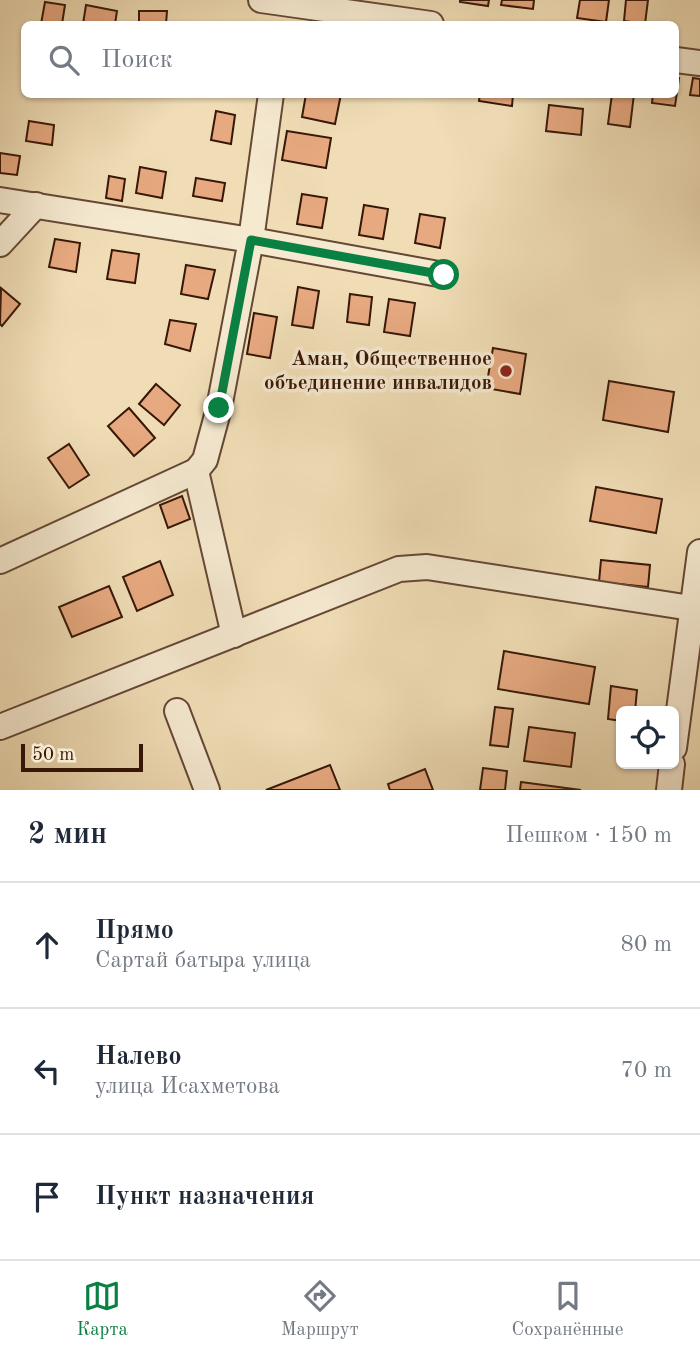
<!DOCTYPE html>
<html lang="ru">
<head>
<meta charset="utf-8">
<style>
	:root { --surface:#fff; --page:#f6f6f7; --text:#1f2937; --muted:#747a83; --line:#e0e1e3; --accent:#0b8043 }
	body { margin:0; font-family:"Old Standard TT",serif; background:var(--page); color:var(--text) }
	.controls { position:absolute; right:21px; bottom:21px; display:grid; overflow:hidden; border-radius:10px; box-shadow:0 2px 5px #0004 }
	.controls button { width:63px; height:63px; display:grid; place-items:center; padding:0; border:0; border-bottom:2px solid var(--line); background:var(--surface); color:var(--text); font:35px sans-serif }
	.scale { position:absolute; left:21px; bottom:18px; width:122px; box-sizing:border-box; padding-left:7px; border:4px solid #371708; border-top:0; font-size:19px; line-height:24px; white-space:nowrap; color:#371708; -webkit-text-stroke:5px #f5e9d0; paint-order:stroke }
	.stop { position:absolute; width:21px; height:21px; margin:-16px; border:5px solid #0b8043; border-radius:50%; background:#fff }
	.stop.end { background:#0b8043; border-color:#fff; box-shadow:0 2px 7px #0008 }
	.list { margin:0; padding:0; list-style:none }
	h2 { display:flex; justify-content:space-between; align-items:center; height:91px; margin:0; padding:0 28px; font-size:30px }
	h2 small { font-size:23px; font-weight:400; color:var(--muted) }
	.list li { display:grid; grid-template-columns:46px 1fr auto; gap:21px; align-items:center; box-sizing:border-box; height:126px; padding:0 28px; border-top:2px solid var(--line) }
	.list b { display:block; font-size:26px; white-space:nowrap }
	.list p { margin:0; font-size:23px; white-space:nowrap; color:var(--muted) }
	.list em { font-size:23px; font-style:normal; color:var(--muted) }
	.icon { flex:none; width:38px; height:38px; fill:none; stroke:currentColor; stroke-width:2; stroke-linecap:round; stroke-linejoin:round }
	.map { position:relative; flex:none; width:700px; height:790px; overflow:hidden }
	.search { position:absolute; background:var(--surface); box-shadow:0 2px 5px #0004; left:21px; right:21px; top:21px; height:77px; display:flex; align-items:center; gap:18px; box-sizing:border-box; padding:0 24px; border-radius:10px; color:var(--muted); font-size:26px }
	.sheet { height:469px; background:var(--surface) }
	nav { display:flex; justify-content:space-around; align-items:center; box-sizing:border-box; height:98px; border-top:2px solid var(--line); background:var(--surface); font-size:19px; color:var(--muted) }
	nav a { display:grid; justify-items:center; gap:4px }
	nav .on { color:var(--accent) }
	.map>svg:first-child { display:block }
	.building { fill:#e7a980; stroke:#371708; stroke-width:2 }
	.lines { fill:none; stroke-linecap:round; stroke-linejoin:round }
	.minor-casing { stroke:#654834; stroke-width:28 }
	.minor { stroke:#f5e9d0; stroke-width:24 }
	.route { stroke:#0b8043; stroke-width:9 }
	.poi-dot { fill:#8f2418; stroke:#f5e9d0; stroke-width:2.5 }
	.labels { text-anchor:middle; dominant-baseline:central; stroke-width:7; stroke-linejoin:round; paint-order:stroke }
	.poi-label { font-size:21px; font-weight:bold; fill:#371708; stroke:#f5e9d0; text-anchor:end }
</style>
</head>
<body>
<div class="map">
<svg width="700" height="790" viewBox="0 0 700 790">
	<rect width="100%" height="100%" fill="#f0ddb6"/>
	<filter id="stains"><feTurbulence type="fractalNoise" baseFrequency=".00286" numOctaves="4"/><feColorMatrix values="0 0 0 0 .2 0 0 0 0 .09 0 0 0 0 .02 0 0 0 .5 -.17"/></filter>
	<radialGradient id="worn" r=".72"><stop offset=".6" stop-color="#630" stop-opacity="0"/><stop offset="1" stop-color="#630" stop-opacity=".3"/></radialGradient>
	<!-- building -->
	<g class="building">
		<path d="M 460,0 L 489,0 L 488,6 L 460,2 Z"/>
		<path d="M 502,0 L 534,0 L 533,9 L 501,5 Z"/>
		<path d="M 580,0 L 609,0 L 606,22 L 577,18 Z"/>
		<path d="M 626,0 L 648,0 L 645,24 L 624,21 Z"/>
		<path d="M 45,2 L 65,5 L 62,24 L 41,24 Z"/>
		<path d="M 86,5 L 117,11 L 115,24 L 83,24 Z"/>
		<path d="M 139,11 L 167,11 L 166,24 L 139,24 Z"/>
		<path d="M 676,78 L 679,78 L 675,106 L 652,103 L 653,94 L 676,94 Z"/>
		<path d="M 693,78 L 700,79 L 700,96 L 690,95 Z"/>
		<path d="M 306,94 L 341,94 L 335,124 L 302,117 Z"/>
		<path d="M 480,94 L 513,94 L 512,106 L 479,101 Z"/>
		<path d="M 612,94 L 634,94 L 630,127 L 608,124 Z"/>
		<path d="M 549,105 L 583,109 L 581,135 L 546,131 Z"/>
		<path d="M 216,111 L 235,115 L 231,144 L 211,140 Z"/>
		<path d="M 29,121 L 54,125 L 52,145 L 26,141 Z"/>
		<path d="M 287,131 L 331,138 L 326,168 L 282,160 Z"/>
		<path d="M 0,153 L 20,156 L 17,175 L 0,173 Z"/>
		<path d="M 140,167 L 166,172 L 162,198 L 136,193 Z"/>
		<path d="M 109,176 L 125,179 L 122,201 L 106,198 Z"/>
		<path d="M 196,178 L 225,183 L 222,201 L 193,196 Z"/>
		<path d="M 302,194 L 327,198 L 322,228 L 297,224 Z"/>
		<path d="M 364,205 L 388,209 L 383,239 L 359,235 Z"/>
		<path d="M 420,214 L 445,218 L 440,248 L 415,243 Z"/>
		<path d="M 55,239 L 80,243 L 76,272 L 49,267 Z"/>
		<path d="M 112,250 L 139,254 L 135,283 L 107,279 Z"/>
		<path d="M 186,265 L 215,270 L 208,299 L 181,294 Z"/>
		<path d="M 298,287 L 319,291 L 313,328 L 292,325 Z"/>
		<path d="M 1,288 L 20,304 L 2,326 L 0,324 Z"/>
		<path d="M 350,294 L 372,297 L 369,325 L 347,322 Z"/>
		<path d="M 389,299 L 415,303 L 410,336 L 384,332 Z"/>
		<path d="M 254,313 L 277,317 L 270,358 L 247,354 Z"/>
		<path d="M 170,320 L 196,324 L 190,351 L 165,344 Z"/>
		<path d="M 493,348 L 526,354 L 520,394 L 486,388 Z"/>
		<path d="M 609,381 L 674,392 L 668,432 L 603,420 Z"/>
		<path d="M 156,384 L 180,405 L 164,425 L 139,404 Z"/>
		<path d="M 129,408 L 155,438 L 134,456 L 108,426 Z"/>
		<path d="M 69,444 L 89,475 L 69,488 L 48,458 Z"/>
		<path d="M 596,487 L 662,499 L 656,533 L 590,521 Z"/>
		<path d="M 182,496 L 190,519 L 168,528 L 160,505 Z"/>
		<path d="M 601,560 L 650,565 L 648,587 L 599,582 Z"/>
		<path d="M 160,561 L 173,595 L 137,611 L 123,577 Z"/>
		<path d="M 109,586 L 122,617 L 72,637 L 59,607 Z"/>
		<path d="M 504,651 L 595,667 L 589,704 L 498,689 Z"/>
		<path d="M 611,686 L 637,690 L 635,711 L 621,711 L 621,721 L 608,719 Z"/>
		<path d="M 495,707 L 513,709 L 508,747 L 490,745 Z"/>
		<path d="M 529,727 L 575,733 L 571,767 L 524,761 Z"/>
		<path d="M 330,765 L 340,790 L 266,790 Z"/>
		<path d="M 483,768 L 507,771 L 505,790 L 480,790 Z"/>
		<path d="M 425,769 L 433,790 L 390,790 L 388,784 Z"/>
		<path d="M 521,782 L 581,790 L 520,790 Z"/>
	</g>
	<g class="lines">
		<defs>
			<g id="minor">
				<path d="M 261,0 L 431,24"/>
				<path d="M 676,60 L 700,63"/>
				<path d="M 0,200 L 251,240 L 444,275"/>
				<path d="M 0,244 L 36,205"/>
				<path d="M 196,471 L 234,635"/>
				<path d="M 0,561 L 196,471 L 205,460 L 219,408 L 251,240 L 271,94"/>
				<path d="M 177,711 L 207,790"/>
				<path d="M 0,727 L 399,569 L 427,567 L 691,608"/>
				<path d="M 674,748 L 700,552"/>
				<path d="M 669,790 L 672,764"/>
			</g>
		</defs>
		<!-- minor casing -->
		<use href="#minor" class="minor-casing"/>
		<!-- minor -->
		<use href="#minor" class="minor"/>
	</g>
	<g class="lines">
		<!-- route -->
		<path class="route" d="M 219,408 L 251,240 L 444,275"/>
	</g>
	<!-- markers -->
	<circle class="poi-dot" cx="506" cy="371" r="7"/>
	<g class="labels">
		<!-- poi labels -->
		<g class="poi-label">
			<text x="492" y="359">Аман, Общественное<tspan x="492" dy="24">объединение инвалидов</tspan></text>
		</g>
	</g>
	<rect width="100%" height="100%" filter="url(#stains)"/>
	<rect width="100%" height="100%" fill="url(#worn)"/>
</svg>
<div class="controls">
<button><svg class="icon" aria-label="locate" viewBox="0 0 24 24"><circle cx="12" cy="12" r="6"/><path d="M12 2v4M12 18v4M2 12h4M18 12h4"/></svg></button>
</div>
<div class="scale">50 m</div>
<div class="stop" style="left:444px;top:275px"></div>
<div class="stop end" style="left:219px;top:408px"></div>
<div class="search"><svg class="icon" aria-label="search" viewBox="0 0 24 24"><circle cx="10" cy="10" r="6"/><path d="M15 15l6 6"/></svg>Поиск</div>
</div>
<section class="sheet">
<h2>2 мин<small>Пешком · 150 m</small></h2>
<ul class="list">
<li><svg class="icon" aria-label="ahead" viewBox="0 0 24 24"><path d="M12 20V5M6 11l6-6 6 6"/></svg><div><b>Прямо</b><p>Сартай батыра улица</p></div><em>80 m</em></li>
<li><svg class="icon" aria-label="left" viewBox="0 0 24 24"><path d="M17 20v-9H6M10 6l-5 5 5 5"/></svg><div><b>Налево</b><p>улица Исахметова</p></div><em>70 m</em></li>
<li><svg class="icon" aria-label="arrive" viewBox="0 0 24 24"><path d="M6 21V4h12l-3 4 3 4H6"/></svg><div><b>Пункт назначения</b></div></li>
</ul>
</section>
<nav>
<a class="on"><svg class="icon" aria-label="map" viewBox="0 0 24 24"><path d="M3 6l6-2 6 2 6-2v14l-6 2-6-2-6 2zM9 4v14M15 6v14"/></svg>Карта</a>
<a><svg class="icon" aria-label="directions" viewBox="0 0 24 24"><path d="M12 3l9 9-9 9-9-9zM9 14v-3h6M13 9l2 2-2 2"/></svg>Маршрут</a>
<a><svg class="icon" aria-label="saved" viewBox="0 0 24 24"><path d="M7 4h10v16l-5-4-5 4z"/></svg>Сохранённые</a>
</nav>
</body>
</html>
